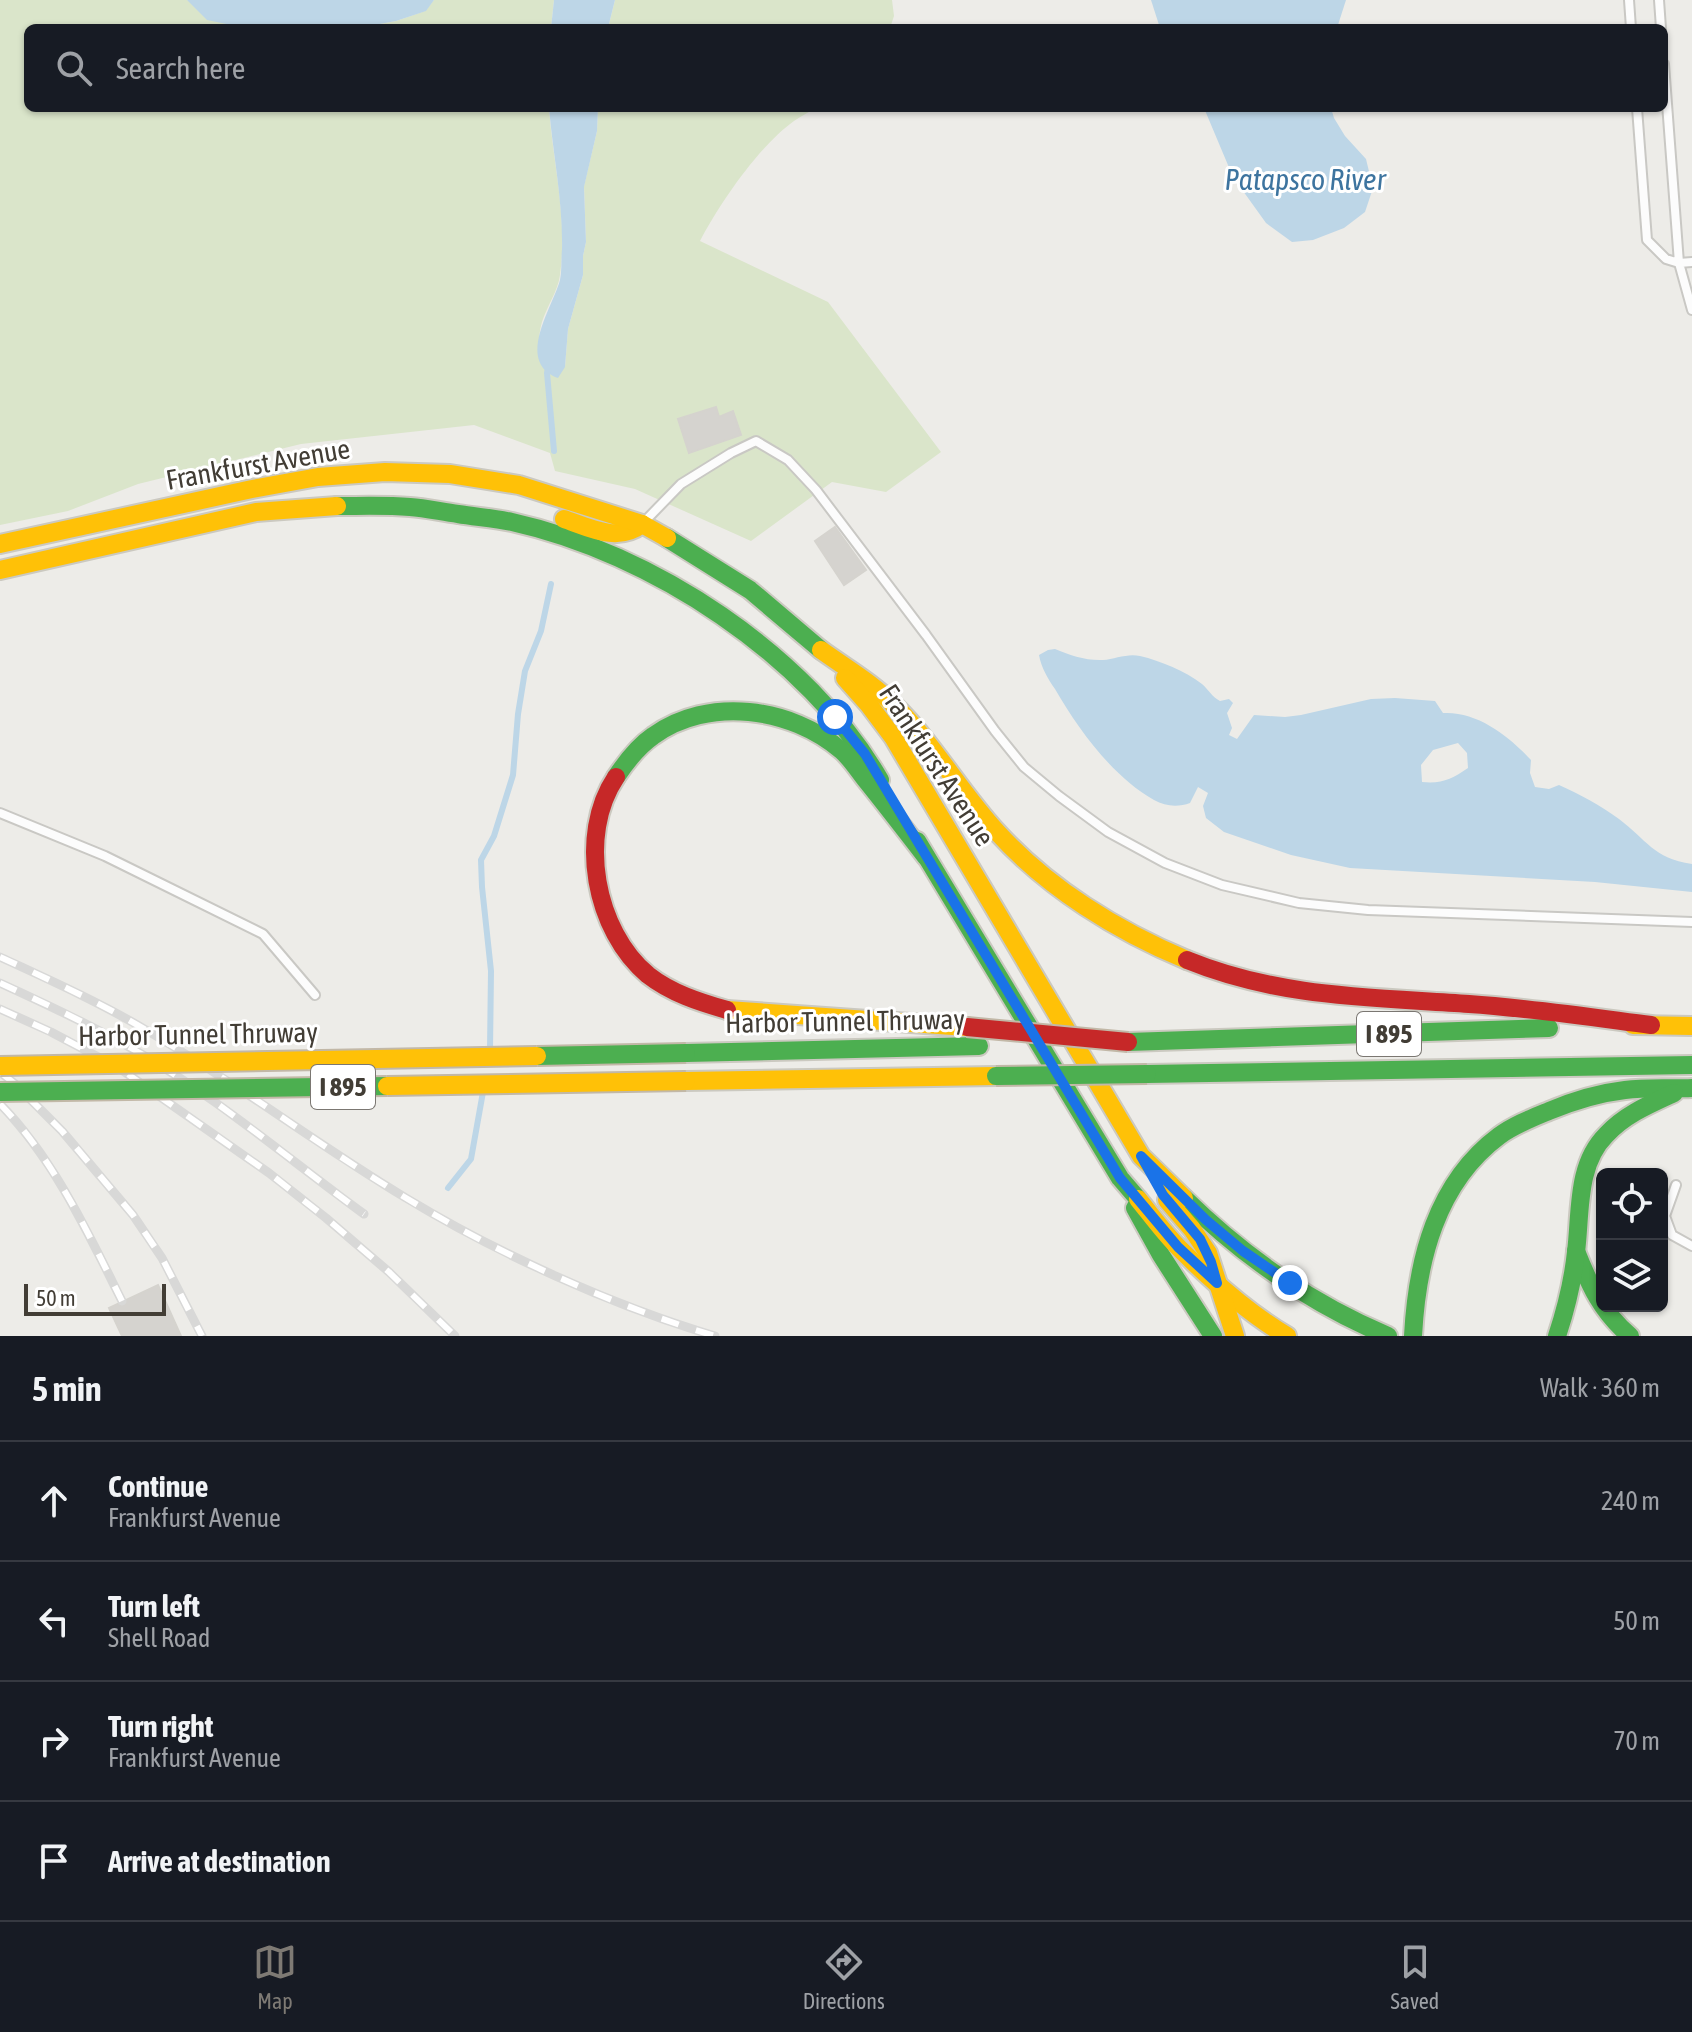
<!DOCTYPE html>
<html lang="en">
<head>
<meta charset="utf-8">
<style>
	:root { --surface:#171b24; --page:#20242c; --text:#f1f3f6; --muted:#9ea1a6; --line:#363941; --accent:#7e7a74 }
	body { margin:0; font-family:"Asap Condensed",sans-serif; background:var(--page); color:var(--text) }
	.controls { position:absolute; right:24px; bottom:24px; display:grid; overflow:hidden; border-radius:12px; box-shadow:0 2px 6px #0004 }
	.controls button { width:72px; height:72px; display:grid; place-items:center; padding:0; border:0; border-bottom:2px solid var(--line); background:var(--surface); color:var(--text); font:40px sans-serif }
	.scale { position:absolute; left:24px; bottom:20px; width:142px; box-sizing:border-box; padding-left:8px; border:4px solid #423d35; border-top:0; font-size:22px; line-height:28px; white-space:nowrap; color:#423d35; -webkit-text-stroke:6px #fff; paint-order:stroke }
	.stop { position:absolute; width:24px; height:24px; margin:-18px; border:6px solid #1a73e8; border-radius:50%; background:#fff }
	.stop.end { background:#1a73e8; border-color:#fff; box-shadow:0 2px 8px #0008 }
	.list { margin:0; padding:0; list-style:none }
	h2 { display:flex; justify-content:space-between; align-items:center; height:104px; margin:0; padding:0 32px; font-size:34px }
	h2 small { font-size:26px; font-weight:400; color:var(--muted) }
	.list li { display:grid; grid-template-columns:52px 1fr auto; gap:24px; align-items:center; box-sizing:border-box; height:120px; padding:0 32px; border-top:2px solid var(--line) }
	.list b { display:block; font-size:30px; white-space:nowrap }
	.list p { margin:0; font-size:26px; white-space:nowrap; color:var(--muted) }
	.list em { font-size:26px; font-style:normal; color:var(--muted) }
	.icon { flex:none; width:44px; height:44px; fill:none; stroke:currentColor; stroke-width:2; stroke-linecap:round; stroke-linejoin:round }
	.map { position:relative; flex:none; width:1692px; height:1336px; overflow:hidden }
	.search { position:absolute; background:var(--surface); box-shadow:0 2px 6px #0004; left:24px; right:24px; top:24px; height:88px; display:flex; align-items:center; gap:20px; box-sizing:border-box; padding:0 28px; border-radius:12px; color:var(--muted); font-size:30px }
	.sheet { height:584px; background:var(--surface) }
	nav { display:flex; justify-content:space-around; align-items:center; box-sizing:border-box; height:112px; border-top:2px solid var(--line); background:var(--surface); font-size:22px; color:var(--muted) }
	nav a { display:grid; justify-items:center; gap:4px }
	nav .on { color:var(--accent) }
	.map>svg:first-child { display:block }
	.green { fill:#dae5ca }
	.water { fill:#bdd6e7; fill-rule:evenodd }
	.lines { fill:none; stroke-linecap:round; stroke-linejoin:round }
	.stream { stroke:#bdd6e7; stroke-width:6 }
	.building { fill:#d5d3cf; stroke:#d5d3ce; stroke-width:2 }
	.lane-casing { stroke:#c9c8c4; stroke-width:12 }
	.fast-casing { stroke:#cbc9c0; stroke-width:22 }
	.slow-casing { stroke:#cbc9c0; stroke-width:22 }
	.jam-casing { stroke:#cbc9c0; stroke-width:22 }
	.lane { stroke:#fcfcfc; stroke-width:8 }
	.fast { stroke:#4caf50; stroke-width:18 }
	.slow { stroke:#ffc107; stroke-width:18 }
	.jam { stroke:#c62828; stroke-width:18 }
	.rail-casing { stroke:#d8d8d7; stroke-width:9 }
	.rail { stroke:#fff; stroke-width:6; stroke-dasharray:18; stroke-linecap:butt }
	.fast-bridge-casing { stroke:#c2b8a7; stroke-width:22; stroke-linecap:butt }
	.slow-bridge-casing { stroke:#c2b8a7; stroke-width:22; stroke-linecap:butt }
	.jam-bridge-casing { stroke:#c2b8a7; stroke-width:22; stroke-linecap:butt }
	.fast-bridge { stroke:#4caf50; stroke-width:18 }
	.slow-bridge { stroke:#ffc107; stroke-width:18 }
	.jam-bridge { stroke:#c62828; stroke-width:18 }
	.route { stroke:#1a73e8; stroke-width:10 }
	.labels { text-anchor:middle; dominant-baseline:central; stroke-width:6; stroke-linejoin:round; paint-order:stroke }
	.shield { fill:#fff; stroke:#7b7772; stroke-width:2 }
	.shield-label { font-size:26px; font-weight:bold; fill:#423d35 }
	.street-label { font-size:28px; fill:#423d35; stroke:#fff }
	.water-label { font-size:30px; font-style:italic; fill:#3d749f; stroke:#fff }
</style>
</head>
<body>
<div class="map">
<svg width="1692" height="1336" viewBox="0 0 1692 1336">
	<rect width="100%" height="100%" fill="#edece8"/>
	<!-- green -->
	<g class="green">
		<path d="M 0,0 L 187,0 L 241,27 L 263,28 L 28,28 L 28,108 L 549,108 C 553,164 568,219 560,275 C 558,291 547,306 542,322 C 539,332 539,342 538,353 L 565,367 L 568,329 L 583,275 L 583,256 L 586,242 L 584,186 L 597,131 L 598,108 L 816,108 C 809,112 801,116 794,121 C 759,146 720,203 700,241 L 828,302 L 941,452 L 886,492 L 832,482 L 751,541 L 635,489 L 555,471 L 550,453 L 474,425 L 301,444 L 138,484 L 68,511 L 0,525 Z"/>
		<path d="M 434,0 L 554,0 L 551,28 L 358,28 L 396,21 L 425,11 Z"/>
		<path d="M 615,0 L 892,0 L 894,16 L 890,28 L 608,28 Z"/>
	</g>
	<!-- water -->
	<g class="water">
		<path d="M 187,0 L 434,0 L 426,11 L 396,21 L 358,28 L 263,28 L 241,27 L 207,20 Z"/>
		<path d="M 554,0 L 615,0 L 608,28 L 551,28 Z"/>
		<path d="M 1151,0 L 1346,0 L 1337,28 L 1160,28 Z"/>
		<path d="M 549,108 L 598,108 L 597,131 L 584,187 L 586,242 L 583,256 L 583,275 L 568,329 L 565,367 L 558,378 C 514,362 553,307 560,280 C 562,271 561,259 562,249 C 563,201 553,155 549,108 Z"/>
		<path d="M 1204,108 L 1331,108 L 1334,118 L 1345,136 L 1366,159 L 1373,188 L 1365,212 L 1344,228 L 1313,240 L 1292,242 L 1266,223 L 1233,177 Z"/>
		<path d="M 1055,649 C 1069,655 1087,661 1103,660 C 1115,659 1128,653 1140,656 C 1161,661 1185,671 1202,684 C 1209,690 1212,697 1220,701 L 1229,699 L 1233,703 L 1227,713 L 1232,728 L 1229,735 L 1237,739 L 1254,715 L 1285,717 L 1301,715 L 1371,699 L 1395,698 L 1435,701 L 1443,713 C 1477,711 1509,736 1531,760 L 1530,773 L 1535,787 L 1549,789 L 1559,785 C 1581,795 1600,805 1619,819 C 1647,840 1653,858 1692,864 L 1692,892 L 1595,882 L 1350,868 L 1291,855 L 1224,832 L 1206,818 L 1203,806 L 1208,793 L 1198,787 L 1190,803 C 1179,807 1166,807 1154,800 C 1113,777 1078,729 1055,689 C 1048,679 1041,667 1039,655 L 1048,650 ZM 1458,743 L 1467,753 L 1468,768 C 1452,779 1442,784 1422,782 L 1421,765 L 1433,750 Z"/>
	</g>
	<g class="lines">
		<!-- stream -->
		<g class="stream">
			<path d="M 548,367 L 547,373 L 554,451"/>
			<path d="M 490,1050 L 491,971 L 482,887 L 481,860 L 494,836 L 513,775 L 518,714 L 525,671 L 541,631 L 551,584"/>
			<path d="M 448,1188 L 471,1159 L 483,1092"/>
		</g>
	</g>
	<!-- building -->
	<g class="building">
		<path d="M 716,407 L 719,417 L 733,411 L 741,435 L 689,453 L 678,419 Z"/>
		<path d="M 835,527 L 866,570 L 844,585 L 815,541 Z"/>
		<path d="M 158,1285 L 181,1336 L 122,1336 L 109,1308 Z"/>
	</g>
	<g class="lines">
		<defs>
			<g id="lane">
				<path d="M 1629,0 L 1631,28"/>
				<path d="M 1659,0 L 1661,28"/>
				<path d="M 1637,108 L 1647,240 L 1666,259 L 1679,263 L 1664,64"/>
				<path d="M 1692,262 L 1679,263 L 1692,310"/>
				<path d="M 645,521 L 681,484 L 731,453 L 756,441 L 788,460 L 816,490 L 926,635 L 995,731 L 1024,767 L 1059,796 L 1108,832 L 1165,863 L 1222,885 L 1299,903 L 1368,910 L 1692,922"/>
				<path d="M 0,813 L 105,856 L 263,934 L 315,995"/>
				<path d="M 1676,1185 L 1665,1216 L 1672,1235 L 1692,1246"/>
			</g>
			<g id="fast">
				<path d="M 337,506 C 361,506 386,505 410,507 C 426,508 442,512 458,514 C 476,517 494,518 512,522 C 652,553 808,655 880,780"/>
				<path d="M 667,538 L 750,590 L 821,650"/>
				<path d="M 616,777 C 626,762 637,747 653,736 C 708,696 791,707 842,751 C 851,759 858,770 865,779 C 886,805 906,831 926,857"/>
				<path d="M 917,841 L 1120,1178 L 1138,1199"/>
				<path d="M 1128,1042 L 1549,1028"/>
				<path d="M 686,1053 L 979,1046"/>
				<path d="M 1147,1074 L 1692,1065"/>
				<path d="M 1184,1198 C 1242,1255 1312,1304 1388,1336"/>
				<path d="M 1135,1208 L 1161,1255 L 1213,1336"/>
				<path d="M 1576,1251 C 1590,1286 1601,1311 1630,1336"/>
				<path d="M 1413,1336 C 1417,1261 1436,1183 1499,1136 C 1514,1125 1532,1118 1549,1111 C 1573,1101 1599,1093 1625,1090 C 1647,1087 1670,1089 1692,1088"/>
				<path d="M 1557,1336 C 1566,1309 1573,1280 1576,1252 C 1581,1213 1576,1165 1606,1135 C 1624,1115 1650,1104 1674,1093"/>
			</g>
			<g id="slow">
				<path d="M 564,519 C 590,528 618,543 642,524"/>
				<path d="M 0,544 L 252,489 L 318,477 L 385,472 L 450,474 L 519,485 L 642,524 L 667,538"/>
				<path d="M 0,570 L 256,512 L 337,506"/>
				<path d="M 821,650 C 846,668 872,683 894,705 C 933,743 960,792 997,832 C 1048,888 1117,931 1187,960"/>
				<path d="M 845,678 L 869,705 L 893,737 L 1141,1156 L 1184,1198"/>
				<path d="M 727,1010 L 967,1027"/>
				<path d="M 1633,1025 L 1692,1026"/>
				<path d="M 686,1081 L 996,1076"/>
				<path d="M 1138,1199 C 1151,1215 1164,1233 1179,1248 C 1211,1280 1248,1313 1287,1336"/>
				<path d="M 1167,1200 L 1192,1229 L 1208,1253 L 1235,1336"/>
			</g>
			<g id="jam">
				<path d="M 616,777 C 577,835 595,931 648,975 C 671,993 699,1002 727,1010"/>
				<path d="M 1187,960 C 1280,998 1371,997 1469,1004 C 1530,1008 1590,1017 1651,1025"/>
			</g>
		</defs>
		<!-- lane casing -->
		<use href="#lane" class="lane-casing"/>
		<!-- fast casing -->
		<use href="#fast" class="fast-casing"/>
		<!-- slow casing -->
		<use href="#slow" class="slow-casing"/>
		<!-- jam casing -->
		<use href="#jam" class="jam-casing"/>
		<!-- lane -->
		<use href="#lane" class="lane"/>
		<!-- fast -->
		<use href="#fast" class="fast"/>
		<!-- slow -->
		<use href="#slow" class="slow"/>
		<!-- jam -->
		<use href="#jam" class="jam"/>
		<defs>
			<g id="rail">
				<path d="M 0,957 C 50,980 99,1002 146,1030 C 235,1082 318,1145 406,1198 C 499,1254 611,1305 715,1336"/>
				<path d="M 0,983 C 44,1003 89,1024 131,1048 C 214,1095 287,1158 364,1214"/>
				<path d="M 0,1009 L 51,1032 L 119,1068 L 269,1173 L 326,1218 L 389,1272 L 455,1336"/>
				<path d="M 0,1072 L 14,1083 L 62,1131 L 133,1215 L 162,1258 L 202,1336"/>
				<path d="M 0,1104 C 54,1159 88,1233 122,1301"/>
			</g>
		</defs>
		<!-- rail casing -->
		<use href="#rail" class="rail-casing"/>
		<!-- rail -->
		<use href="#rail" class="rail"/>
		<defs>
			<g id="fast-bridge">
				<path d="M 537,1056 L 686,1053"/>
				<path d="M 996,1076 L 1147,1074"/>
				<path d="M 0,1092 L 387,1086"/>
			</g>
			<g id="slow-bridge">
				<path d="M 0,1066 L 537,1056"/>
				<path d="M 387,1086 L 686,1081"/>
			</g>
			<path id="jam-bridge" d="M 967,1027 L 1128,1042"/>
		</defs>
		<!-- fast-bridge casing -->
		<use href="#fast-bridge" class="fast-bridge-casing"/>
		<!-- slow-bridge casing -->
		<use href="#slow-bridge" class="slow-bridge-casing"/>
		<!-- jam-bridge casing -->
		<use href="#jam-bridge" class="jam-bridge-casing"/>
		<!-- fast-bridge -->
		<use href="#fast-bridge" class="fast-bridge"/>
		<!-- slow-bridge -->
		<use href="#slow-bridge" class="slow-bridge"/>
		<!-- jam-bridge -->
		<use href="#jam-bridge" class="jam-bridge"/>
	</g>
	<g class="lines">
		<!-- route -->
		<path class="route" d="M 835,717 L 865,754 L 1120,1178 L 1178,1247 L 1217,1283 L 1211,1262 L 1200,1239 L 1163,1195 L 1141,1156 L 1206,1220 L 1243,1251 L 1290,1283"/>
	</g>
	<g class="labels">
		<!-- shield labels -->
		<g class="shield">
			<rect x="1357" y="1012" width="64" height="44" rx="6"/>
			<rect x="311" y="1065" width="64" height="44" rx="6"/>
		</g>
		<g class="shield-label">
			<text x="1389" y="1034">I 895</text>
			<text x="343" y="1087">I 895</text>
		</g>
		<!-- street labels -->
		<g class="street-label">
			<text transform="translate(258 464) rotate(-10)">Frankfurst Avenue</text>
			<text transform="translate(937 765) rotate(57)">Frankfurst Avenue</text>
			<text transform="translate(845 1021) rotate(-1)">Harbor Tunnel Thruway</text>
			<text transform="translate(198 1034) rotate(-1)">Harbor Tunnel Thruway</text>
		</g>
		<!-- water labels -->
		<g class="water-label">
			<text x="1305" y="179">Patapsco River</text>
		</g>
	</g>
</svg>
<div class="controls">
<button><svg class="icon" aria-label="locate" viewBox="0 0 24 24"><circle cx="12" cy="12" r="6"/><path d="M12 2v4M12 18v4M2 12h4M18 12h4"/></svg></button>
<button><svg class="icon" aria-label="layers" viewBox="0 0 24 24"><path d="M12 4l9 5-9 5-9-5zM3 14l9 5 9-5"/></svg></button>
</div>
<div class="scale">50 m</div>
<div class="stop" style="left:835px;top:717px"></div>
<div class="stop end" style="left:1290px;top:1283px"></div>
<div class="search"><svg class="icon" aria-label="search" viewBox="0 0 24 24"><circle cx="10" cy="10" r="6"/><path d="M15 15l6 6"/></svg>Search here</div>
</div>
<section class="sheet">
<h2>5 min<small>Walk · 360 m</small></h2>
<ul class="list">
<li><svg class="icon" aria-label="ahead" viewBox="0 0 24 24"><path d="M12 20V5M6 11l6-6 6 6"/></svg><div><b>Continue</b><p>Frankfurst Avenue</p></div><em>240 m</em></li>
<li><svg class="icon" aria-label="left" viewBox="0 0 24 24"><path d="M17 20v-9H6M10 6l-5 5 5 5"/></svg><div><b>Turn left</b><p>Shell Road</p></div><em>50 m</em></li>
<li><svg class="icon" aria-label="right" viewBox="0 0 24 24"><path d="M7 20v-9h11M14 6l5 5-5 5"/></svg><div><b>Turn right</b><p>Frankfurst Avenue</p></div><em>70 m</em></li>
<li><svg class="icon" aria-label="arrive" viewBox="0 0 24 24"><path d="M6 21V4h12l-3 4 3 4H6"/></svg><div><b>Arrive at destination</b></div></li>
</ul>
</section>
<nav>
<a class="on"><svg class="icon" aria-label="map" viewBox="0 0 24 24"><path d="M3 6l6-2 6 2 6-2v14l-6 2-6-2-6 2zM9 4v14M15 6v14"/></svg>Map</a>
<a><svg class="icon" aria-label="directions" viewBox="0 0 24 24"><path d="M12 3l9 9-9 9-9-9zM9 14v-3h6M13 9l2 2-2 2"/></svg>Directions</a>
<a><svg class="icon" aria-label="saved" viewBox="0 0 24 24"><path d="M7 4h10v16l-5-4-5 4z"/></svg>Saved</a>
</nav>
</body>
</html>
